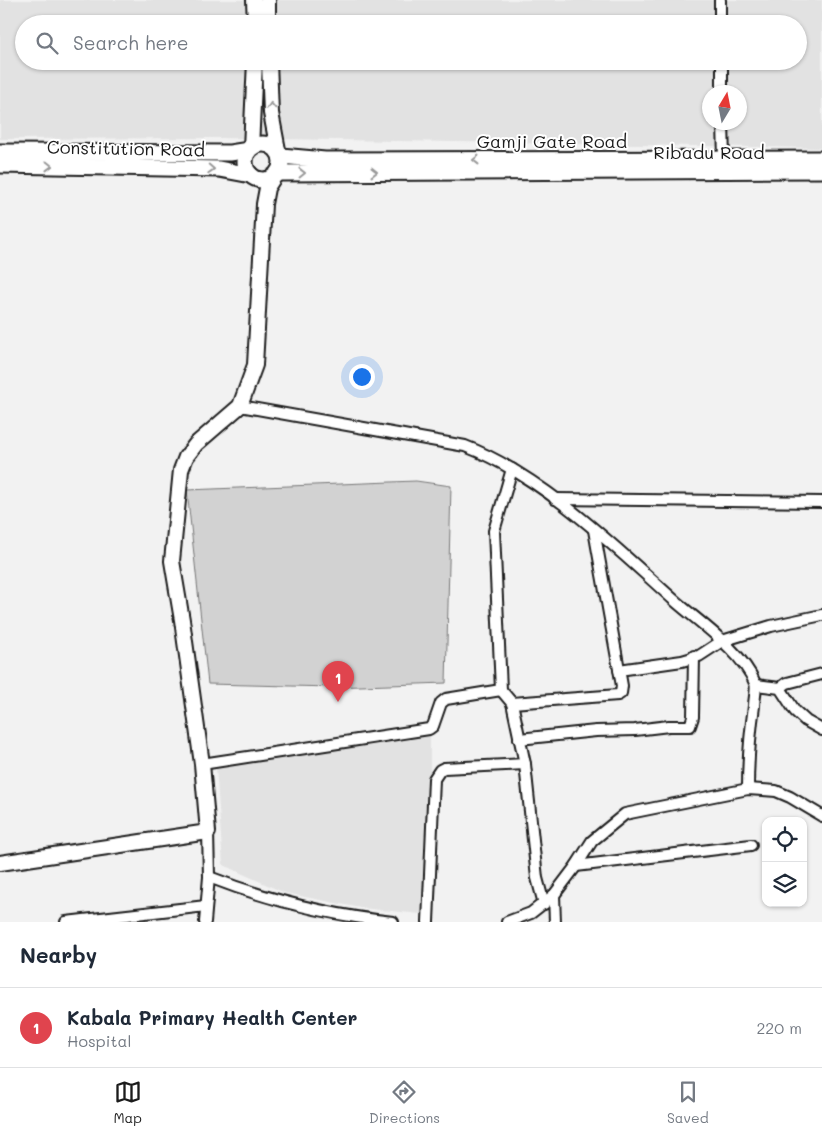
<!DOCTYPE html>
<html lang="en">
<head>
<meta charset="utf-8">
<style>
	:root { --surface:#fff; --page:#f6f6f7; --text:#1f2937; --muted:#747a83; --line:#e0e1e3; --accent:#1c1c1c }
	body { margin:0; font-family:Mali,sans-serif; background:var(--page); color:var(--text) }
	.controls { position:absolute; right:15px; bottom:15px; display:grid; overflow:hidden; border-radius:10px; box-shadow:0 1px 4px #0004 }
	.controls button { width:45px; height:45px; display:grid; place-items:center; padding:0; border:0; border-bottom:1px solid var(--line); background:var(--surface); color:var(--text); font:25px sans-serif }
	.compass { position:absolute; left:702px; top:85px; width:45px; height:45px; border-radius:50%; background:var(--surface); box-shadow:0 1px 4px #0004; rotate:10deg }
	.you { position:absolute; left:361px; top:376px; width:18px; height:18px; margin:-12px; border:4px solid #fff; border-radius:50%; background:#1a73e8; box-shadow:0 0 0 8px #1a73e833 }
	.badge { display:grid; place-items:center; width:32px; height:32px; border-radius:50%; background:var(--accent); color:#fff; font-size:16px; font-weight:700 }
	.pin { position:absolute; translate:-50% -41px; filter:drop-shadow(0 1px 2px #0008) }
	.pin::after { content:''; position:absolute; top:26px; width:18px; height:15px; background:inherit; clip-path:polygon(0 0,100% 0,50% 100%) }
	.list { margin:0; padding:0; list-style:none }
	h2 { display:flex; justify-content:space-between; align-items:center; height:65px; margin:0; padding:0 20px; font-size:21px }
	h2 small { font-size:16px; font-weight:400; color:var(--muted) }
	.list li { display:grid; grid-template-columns:32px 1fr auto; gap:15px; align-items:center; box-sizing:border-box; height:80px; padding:0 20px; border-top:1px solid var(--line) }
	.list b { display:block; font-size:19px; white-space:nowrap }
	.list p { margin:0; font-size:16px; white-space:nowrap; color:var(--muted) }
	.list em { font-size:16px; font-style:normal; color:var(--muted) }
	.icon { flex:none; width:28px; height:28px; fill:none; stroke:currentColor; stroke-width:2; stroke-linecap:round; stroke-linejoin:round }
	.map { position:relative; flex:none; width:822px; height:922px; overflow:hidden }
	.search { position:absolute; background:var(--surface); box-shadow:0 1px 4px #0004; left:15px; right:15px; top:15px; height:55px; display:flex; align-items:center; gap:12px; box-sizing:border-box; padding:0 18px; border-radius:28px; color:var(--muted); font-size:19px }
	.sheet { height:145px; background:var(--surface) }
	nav { display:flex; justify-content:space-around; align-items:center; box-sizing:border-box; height:70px; border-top:1px solid var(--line); background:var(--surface); font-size:14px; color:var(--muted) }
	nav a { display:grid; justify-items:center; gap:2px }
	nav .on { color:var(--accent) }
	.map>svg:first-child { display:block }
	.built { fill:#e2e2e2; fill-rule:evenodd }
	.green { fill:#d2d2d2; stroke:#777 }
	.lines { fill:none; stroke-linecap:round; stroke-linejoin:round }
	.street-casing { stroke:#1c1c1c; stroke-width:14 }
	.secondary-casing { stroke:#1c1c1c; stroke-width:18 }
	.primary-casing { stroke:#1c1c1c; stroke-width:19 }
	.street { stroke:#fff; stroke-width:10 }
	.secondary { stroke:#fff; stroke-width:14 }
	.primary { stroke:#fff; stroke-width:15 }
	.oneway { stroke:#999 }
	.labels { text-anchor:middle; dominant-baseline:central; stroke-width:4; stroke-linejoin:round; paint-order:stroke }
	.street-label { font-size:18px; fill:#1c1c1c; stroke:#fff }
</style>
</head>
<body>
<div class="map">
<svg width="822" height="922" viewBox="0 0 822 922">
	<rect width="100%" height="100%" fill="#f2f2f2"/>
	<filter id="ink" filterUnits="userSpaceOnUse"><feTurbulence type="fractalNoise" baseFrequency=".02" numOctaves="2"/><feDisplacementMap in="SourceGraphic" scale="10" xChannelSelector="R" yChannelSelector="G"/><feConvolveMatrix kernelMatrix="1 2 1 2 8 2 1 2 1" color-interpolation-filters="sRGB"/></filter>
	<g filter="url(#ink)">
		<!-- built -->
		<g class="built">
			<path d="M 0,0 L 822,0 L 822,148 L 219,138 L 0,139 ZM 24,24 L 798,24 L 798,61 L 24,61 ZM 710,92 L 740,92 L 740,122 L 710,122 Z"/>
			<path d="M 430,734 L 430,806 L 421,914 L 361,908 L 285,893 L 223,865 L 216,767 Z"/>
		</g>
		<!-- green -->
		<path class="green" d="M 416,481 L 451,486 L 446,683 L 332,687 L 208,684 L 187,490 Z"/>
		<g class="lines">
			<defs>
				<g id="street">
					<path d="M 720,0 L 720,24"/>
					<path d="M 722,61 L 722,92"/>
					<path d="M 723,122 L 724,159"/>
					<path d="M 240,406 L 465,446 C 541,475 614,546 674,600 C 700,623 742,651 755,683 C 757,689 754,699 754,706 C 750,734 748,761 748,789"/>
					<path d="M 512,469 L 494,531 L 501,690 L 512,703 L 525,764 L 537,878 L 544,904"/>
					<path d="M 555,499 L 822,502"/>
					<path d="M 619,670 L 682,661 L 699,656 L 722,641 L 771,626 L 822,615"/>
					<path d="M 756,685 L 780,688 L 795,711 L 806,721 L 822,730"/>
					<path d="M 780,688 L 787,683 L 822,674"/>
					<path d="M 512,703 L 618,695 L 621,693 L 622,686 L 594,530"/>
					<path d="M 519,739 L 596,731 L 635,730 L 669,726 L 690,726 L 693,717 L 694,656"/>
					<path d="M 202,764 L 429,729 L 433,726 L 441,703 L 446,699 L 501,690"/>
					<path d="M 576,866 L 751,845"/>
					<path d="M 209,877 C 268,900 330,915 393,922"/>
					<path d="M 554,895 L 555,922"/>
					<path d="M 66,922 L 206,906"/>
					<path d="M 205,922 L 209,877 L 208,832"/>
					<path d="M 428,922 L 434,779 L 440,770 L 444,768 L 525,764"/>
					<path d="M 507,922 L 531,913 L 554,895 L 576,866 L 592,841 L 625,814 L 748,789 L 776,791 L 790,797 L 822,816"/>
				</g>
				<g id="secondary">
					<path d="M 254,0 L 255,24"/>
					<path d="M 268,0 L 268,24"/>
					<path d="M 269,61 L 271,113 L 278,150"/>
					<path d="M 251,148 L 255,61"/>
					<path d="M 0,863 L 208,832 L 202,764 L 182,620 L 172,561 L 181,470 L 186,457 L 196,444 L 240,406 L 255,365 L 264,204 L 267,188 L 274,177"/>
				</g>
				<g id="primary">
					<circle cx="263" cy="162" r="18"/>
					<path d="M 0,152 L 230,153 L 249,150"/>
					<path d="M 281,156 L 325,160 L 822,159"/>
					<path d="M 0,165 L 219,169 L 251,175"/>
					<path d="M 278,173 L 822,170"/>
				</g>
			</defs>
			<!-- street casing -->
			<use href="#street" class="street-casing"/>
			<!-- secondary casing -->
			<use href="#secondary" class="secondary-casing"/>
			<!-- primary casing -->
			<use href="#primary" class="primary-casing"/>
			<!-- street -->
			<use href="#street" class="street"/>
			<!-- secondary -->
			<use href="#secondary" class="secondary"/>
			<!-- primary -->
			<use href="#primary" class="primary"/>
		</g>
		<!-- one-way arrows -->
		<defs><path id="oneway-chevron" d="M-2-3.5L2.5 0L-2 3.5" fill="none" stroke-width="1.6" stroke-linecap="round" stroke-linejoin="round" transform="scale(1.25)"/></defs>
		<g class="oneway">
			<use href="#oneway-chevron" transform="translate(271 106) rotate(-93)"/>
			<use href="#oneway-chevron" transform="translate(476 160) rotate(-180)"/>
			<use href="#oneway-chevron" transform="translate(49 166) rotate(1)"/>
			<use href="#oneway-chevron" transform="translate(211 169) rotate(3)"/>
			<use href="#oneway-chevron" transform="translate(374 172)"/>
			<use href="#oneway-chevron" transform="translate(302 173) rotate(-1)"/>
		</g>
	</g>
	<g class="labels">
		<!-- street labels -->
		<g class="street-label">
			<text x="552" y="141">Gamji Gate Road</text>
			<text transform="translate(126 148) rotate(1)">Constitution Road</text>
			<text x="709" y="152">Ribadu Road</text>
		</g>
	</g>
</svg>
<div class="controls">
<button><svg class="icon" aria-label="locate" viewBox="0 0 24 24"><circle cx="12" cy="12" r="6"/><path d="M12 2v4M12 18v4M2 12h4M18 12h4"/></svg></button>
<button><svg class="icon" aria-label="layers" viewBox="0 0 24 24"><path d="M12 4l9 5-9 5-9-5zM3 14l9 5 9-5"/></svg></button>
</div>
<svg class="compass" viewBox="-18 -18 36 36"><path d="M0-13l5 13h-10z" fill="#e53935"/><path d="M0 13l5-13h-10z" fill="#747a83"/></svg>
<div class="you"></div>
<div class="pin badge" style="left:338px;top:702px;background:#e0444e">1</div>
<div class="search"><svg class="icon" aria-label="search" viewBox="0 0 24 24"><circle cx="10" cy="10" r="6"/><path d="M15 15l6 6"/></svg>Search here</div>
</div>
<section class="sheet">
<h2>Nearby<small></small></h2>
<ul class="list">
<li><span class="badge" style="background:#e0444e">1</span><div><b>Kabala Primary Health Center</b><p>Hospital</p></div><em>220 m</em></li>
</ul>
</section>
<nav>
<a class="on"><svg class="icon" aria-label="map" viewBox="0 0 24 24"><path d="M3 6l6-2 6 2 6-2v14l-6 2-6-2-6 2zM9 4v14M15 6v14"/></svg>Map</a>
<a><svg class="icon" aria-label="directions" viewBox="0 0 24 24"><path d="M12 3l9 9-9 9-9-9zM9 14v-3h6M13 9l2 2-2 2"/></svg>Directions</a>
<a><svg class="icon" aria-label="saved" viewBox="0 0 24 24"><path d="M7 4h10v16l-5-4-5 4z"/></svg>Saved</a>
</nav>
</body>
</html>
